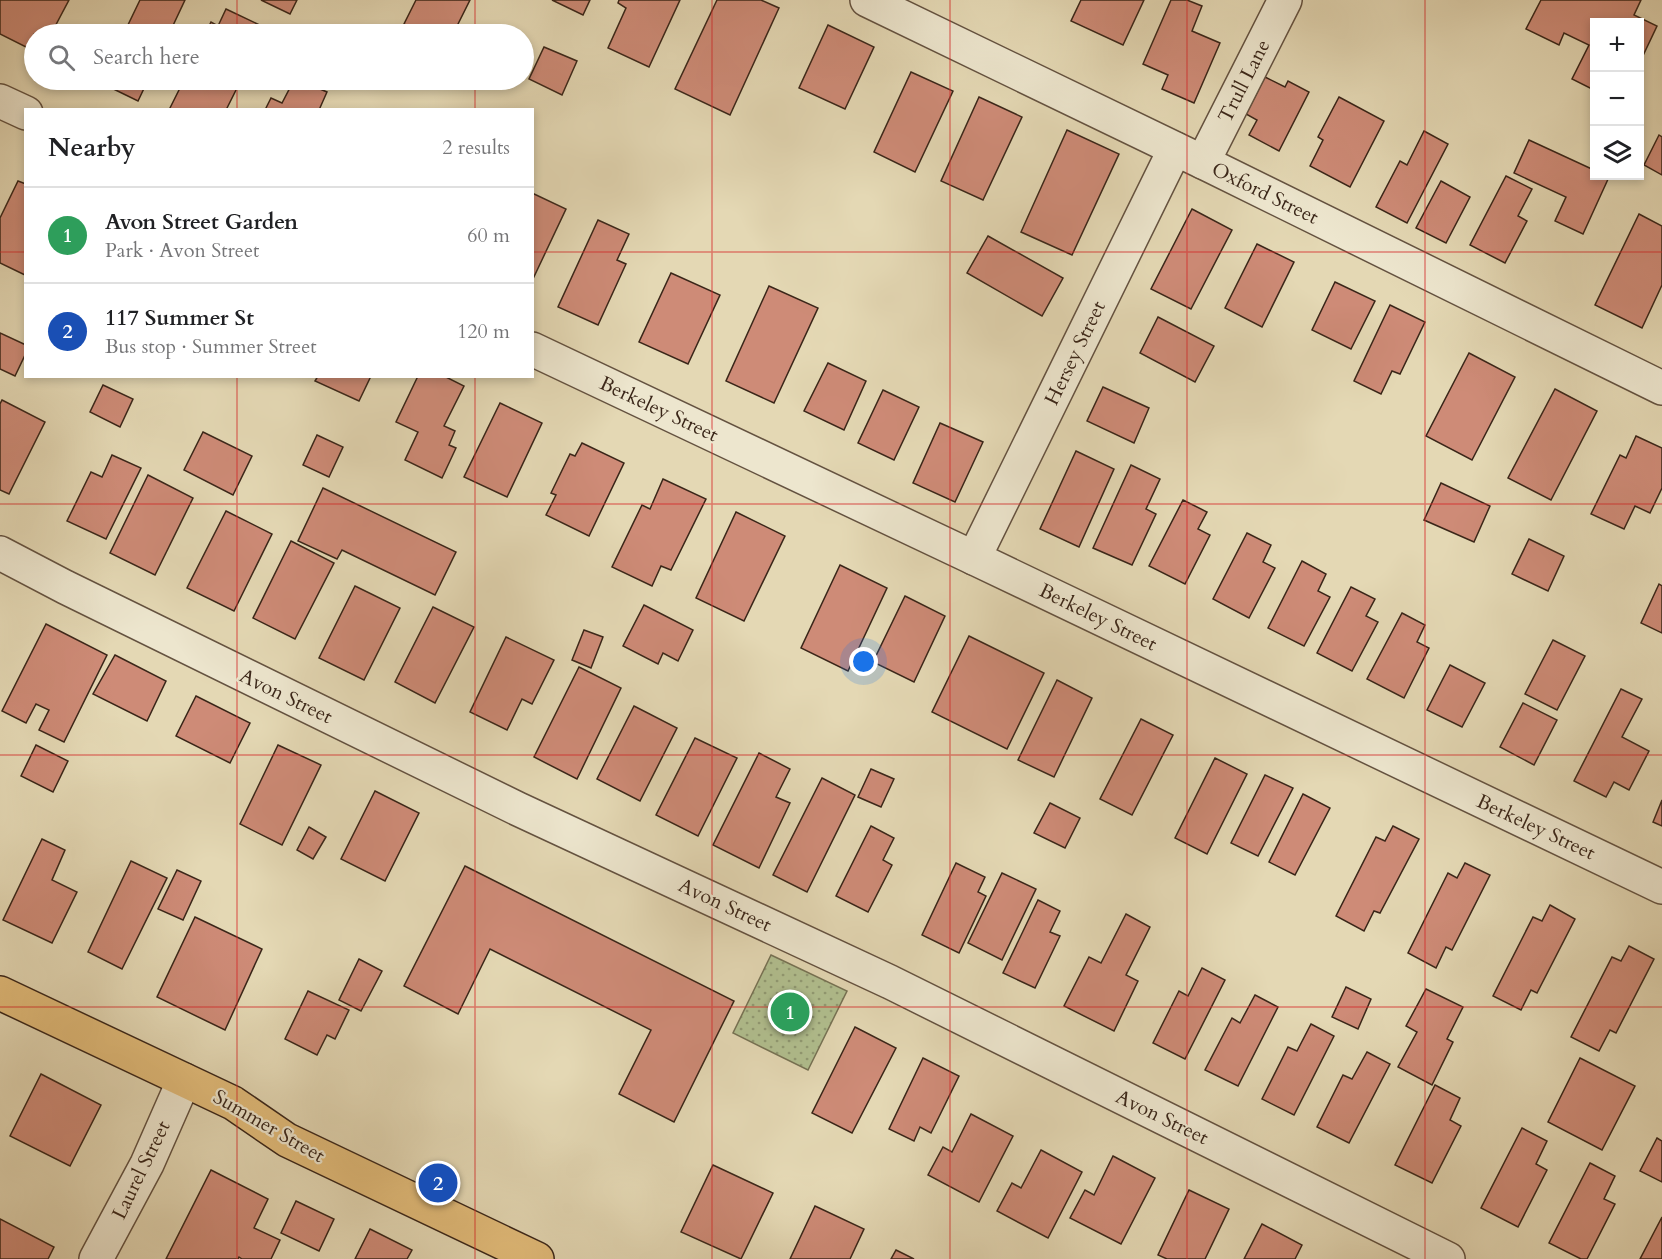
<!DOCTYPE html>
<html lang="en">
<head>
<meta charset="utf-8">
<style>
	:root { --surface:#fff; --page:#f2f2f2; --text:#202124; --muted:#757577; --line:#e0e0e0; --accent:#7c3aed }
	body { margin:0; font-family:Cardo,serif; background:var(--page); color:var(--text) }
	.controls { position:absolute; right:18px; top:18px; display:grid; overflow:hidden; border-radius:0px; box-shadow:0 3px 9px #0003 }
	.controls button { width:54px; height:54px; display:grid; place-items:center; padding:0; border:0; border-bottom:2px solid var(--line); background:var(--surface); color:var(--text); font:30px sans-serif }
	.you { position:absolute; left:864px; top:662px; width:21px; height:21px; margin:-15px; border:4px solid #fff; border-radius:50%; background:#1a73e8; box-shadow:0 0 0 9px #1a73e833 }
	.badge { display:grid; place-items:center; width:39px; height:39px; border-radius:50%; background:var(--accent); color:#fff; font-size:20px; font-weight:700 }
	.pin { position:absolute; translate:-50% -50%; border:3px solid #fff; box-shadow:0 2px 6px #0006 }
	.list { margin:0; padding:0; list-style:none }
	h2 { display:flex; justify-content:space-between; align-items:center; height:78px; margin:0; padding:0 24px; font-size:26px }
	h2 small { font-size:20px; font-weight:400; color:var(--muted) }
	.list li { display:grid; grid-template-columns:39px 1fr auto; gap:18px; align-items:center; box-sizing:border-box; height:96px; padding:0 24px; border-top:2px solid var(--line) }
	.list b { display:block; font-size:22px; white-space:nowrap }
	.list p { margin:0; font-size:20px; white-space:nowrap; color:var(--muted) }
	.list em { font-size:20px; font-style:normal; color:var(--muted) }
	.icon { flex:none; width:33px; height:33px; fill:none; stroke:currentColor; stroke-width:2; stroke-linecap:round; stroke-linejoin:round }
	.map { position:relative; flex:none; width:1662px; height:1259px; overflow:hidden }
	.search { position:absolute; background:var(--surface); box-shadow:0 3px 9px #0003; left:24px; top:24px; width:510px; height:66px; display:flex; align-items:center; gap:15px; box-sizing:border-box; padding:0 21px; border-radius:33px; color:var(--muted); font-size:22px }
	.panel { position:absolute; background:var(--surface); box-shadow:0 3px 9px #0003; left:24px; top:108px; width:510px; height:270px; border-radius:0px }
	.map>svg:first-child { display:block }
	.garden { fill:url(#garden-dots); stroke:#767254; stroke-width:1.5 }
	.building { fill:#ce8b77; stroke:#3a2619; stroke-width:1.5 }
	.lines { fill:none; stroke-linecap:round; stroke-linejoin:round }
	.minor-casing { stroke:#645240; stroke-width:36 }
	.major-casing { stroke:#3a2619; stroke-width:36 }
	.minor { stroke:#ede6ce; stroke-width:33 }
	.major { stroke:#e2bc7a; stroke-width:33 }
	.grid { fill:none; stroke:#d62828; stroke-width:1.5; stroke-opacity:0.55 }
	.labels { text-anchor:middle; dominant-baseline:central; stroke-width:4.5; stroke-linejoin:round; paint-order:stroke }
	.street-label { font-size:20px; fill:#3a2619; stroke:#ede6ce }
</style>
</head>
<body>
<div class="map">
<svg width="1662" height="1259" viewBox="0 0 1662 1259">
	<defs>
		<pattern id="garden-dots" width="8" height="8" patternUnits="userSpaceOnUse" patternTransform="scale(1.5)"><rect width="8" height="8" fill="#b1bf8f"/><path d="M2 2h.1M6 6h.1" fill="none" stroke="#919b74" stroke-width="1.8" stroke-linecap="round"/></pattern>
	</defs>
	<rect width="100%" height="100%" fill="#e4d8b4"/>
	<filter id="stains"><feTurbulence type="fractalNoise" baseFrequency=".00333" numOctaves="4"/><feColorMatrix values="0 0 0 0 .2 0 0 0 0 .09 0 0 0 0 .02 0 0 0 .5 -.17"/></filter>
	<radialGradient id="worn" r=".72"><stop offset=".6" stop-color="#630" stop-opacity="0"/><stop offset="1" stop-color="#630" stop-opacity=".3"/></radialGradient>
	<!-- garden -->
	<path class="garden" d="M 771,955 L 847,991 L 808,1070 L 733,1033 Z"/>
	<!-- building -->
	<g class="building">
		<path d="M 0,0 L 69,0 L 51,34 L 34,34 L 34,51 L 0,34 Z"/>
		<path d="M 140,0 L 185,0 L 169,34 L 107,34 L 111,25 L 125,31 Z"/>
		<path d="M 261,0 L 297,0 L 290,14 Z"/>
		<path d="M 416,0 L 470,0 L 453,34 L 424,34 L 404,24 Z"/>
		<path d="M 552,0 L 590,0 L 583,15 Z"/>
		<path d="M 619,0 L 680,0 L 649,67 L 608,48 L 626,8 L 618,3 Z"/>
		<path d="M 717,0 L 761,0 L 779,8 L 730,115 L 675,89 Z"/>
		<path d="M 1081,0 L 1144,0 L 1123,45 L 1071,21 Z"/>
		<path d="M 1171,0 L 1187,0 L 1202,6 L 1192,31 L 1220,43 L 1194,103 L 1162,89 L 1168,75 L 1143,64 Z"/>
		<path d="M 1541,0 L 1641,0 L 1634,15 L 1657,26 L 1640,62 L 1640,22 L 1594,22 L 1594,90 L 1572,79 L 1589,45 L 1564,33 L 1559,45 L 1526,29 Z"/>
		<path d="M 226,9 L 266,28 L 263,34 L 205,34 L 211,22 L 218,26 Z"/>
		<path d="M 828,25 L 874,47 L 845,109 L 799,88 Z"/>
		<path d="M 544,47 L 577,61 L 562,95 L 529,79 Z"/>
		<path d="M 911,72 L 953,91 L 915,172 L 874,152 Z"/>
		<path d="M 1265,77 L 1285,87 L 1288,81 L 1309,92 L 1279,151 L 1249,135 L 1257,120 L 1246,114 Z"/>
		<path d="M 95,80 L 148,80 L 138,101 Z"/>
		<path d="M 184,80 L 241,80 L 226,110 L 169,110 Z"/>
		<path d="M 294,80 L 299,80 L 327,92 L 319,110 L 265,110 L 271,98 L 282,103 Z"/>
		<path d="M 979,97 L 1022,117 L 983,200 L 941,181 Z"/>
		<path d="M 1339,97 L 1384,121 L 1350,187 L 1310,166 L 1323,140 L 1318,137 Z"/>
		<path d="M 1067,130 L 1119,154 L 1072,255 L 1021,232 Z"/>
		<path d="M 1424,131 L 1448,144 L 1407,223 L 1376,207 L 1400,161 L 1407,165 Z"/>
		<path d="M 1659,135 L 1662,137 L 1662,175 L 1644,165 Z"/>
		<path d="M 1529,140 L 1594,170 L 1594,176 L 1609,177 L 1583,234 L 1555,221 L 1566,197 L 1514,173 Z"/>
		<path d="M 1506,176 L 1532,189 L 1518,216 L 1527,221 L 1505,263 L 1470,245 Z"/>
		<path d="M 18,181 L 26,184 L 25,275 L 0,263 L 0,218 Z"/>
		<path d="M 1441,181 L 1470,197 L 1446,243 L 1416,228 Z"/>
		<path d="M 532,193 L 566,209 L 532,281 Z"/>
		<path d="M 1192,209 L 1232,230 L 1191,309 L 1151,289 Z"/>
		<path d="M 1639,214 L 1662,226 L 1662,285 L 1642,328 L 1595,305 Z"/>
		<path d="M 598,220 L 629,234 L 617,260 L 626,264 L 598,325 L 558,307 Z"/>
		<path d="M 988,236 L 1063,278 L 1042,316 L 967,273 Z"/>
		<path d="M 1257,244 L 1294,262 L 1262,327 L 1225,308 Z"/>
		<path d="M 671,273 L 720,295 L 688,364 L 639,342 Z"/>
		<path d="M 1335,282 L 1375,301 L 1351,349 L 1312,330 Z"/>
		<path d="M 769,286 L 818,308 L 774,403 L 726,381 Z"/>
		<path d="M 1390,305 L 1425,322 L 1400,374 L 1392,371 L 1381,394 L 1354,381 Z"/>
		<path d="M 1158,317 L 1214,346 L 1195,382 L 1140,353 Z"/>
		<path d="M 0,333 L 26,345 L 26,353 L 15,376 L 0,369 Z"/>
		<path d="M 1469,353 L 1515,377 L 1472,460 L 1426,436 Z"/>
		<path d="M 828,363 L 866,381 L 844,430 L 804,411 Z"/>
		<path d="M 318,376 L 371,376 L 359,401 L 315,381 Z"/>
		<path d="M 418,376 L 444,376 L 464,386 L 444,426 L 455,431 L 449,445 L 456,448 L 442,478 L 405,460 L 418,432 L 396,422 Z"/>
		<path d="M 103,385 L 133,399 L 120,427 L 90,412 Z"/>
		<path d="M 1103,387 L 1149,408 L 1134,443 L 1087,421 Z"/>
		<path d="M 1555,389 L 1597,411 L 1551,500 L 1508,478 Z"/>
		<path d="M 883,390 L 919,407 L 894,460 L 858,443 Z"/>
		<path d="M 2,400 L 45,422 L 9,494 L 0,490 L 0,404 Z"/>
		<path d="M 500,403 L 542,423 L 507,497 L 464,477 Z"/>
		<path d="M 940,423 L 983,442 L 955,502 L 913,483 Z"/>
		<path d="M 203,432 L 252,456 L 233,495 L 184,470 Z"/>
		<path d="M 317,435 L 343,447 L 329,477 L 303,465 Z"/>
		<path d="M 1636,436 L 1662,448 L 1662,488 L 1650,513 L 1635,506 L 1624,529 L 1591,514 L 1620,455 L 1626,458 Z"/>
		<path d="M 582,443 L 624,463 L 589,536 L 546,515 L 556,495 L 551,493 L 570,454 L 575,456 Z"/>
		<path d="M 1076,451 L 1114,469 L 1079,547 L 1040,529 Z"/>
		<path d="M 112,455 L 141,468 L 106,539 L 67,521 L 91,472 L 102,477 Z"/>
		<path d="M 1131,465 L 1160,479 L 1146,509 L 1156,514 L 1132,565 L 1093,548 Z"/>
		<path d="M 148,475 L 193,498 L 155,575 L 110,553 Z"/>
		<path d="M 663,479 L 706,499 L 671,570 L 661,566 L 652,586 L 612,567 L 642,505 L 650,509 Z"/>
		<path d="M 1441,483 L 1490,506 L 1474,542 L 1424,520 Z"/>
		<path d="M 323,488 L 456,552 L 435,595 L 342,550 L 337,559 L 298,541 Z"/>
		<path d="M 1183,500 L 1207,512 L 1198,529 L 1210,535 L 1185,584 L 1149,566 Z"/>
		<path d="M 226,511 L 272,534 L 234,611 L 187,588 Z"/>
		<path d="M 736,512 L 785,536 L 744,621 L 696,598 Z"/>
		<path d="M 1247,533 L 1271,545 L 1263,562 L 1275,568 L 1249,618 L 1213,599 Z"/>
		<path d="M 1529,539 L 1564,556 L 1548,591 L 1512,574 Z"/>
		<path d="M 291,541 L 334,563 L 295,639 L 253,618 Z"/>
		<path d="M 1302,561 L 1326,574 L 1318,591 L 1330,597 L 1304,646 L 1268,628 Z"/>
		<path d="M 840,565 L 887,588 L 848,671 L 801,648 Z"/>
		<path d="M 1659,584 L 1662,586 L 1662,633 L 1641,623 Z"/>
		<path d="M 355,586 L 400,608 L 364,680 L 319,658 Z"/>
		<path d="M 1351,587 L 1375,599 L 1366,616 L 1378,622 L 1352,671 L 1317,653 Z"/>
		<path d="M 905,596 L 945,616 L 914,682 L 873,662 Z"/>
		<path d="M 644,605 L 693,630 L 678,661 L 663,653 L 658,664 L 623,646 Z"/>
		<path d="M 433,607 L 474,627 L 435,703 L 395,682 Z"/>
		<path d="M 1402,613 L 1425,625 L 1417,642 L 1429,648 L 1404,698 L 1367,679 Z"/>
		<path d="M 46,624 L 107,655 L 64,742 L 39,730 L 49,710 L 36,704 L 26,723 L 2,711 Z"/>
		<path d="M 584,630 L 603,637 L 591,668 L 572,660 Z"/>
		<path d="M 969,636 L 1044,673 L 1007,749 L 932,712 Z"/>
		<path d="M 506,637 L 554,660 L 532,704 L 522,699 L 507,730 L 470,712 Z"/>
		<path d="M 1553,640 L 1585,656 L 1557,710 L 1525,694 Z"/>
		<path d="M 115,655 L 166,681 L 147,721 L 93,694 Z"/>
		<path d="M 1450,665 L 1485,683 L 1462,727 L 1427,710 Z"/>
		<path d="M 579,667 L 621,688 L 577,779 L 534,757 Z"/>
		<path d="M 1057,680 L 1092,698 L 1054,777 L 1018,760 Z"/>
		<path d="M 1621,689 L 1642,699 L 1622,737 L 1649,751 L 1629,790 L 1614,782 L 1606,797 L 1574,781 Z"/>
		<path d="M 196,696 L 250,723 L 230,763 L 176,736 Z"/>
		<path d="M 1523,703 L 1557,720 L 1534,765 L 1500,747 Z"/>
		<path d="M 634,706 L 677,728 L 640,801 L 597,779 Z"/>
		<path d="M 1141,719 L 1173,735 L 1132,815 L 1100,799 Z"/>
		<path d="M 695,738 L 737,758 L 698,836 L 656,815 Z"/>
		<path d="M 36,745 L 68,761 L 53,792 L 21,776 Z"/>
		<path d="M 278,745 L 321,765 L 282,845 L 240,824 Z"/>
		<path d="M 759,753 L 790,769 L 776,797 L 790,803 L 759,868 L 713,845 Z"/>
		<path d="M 1215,758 L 1247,774 L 1207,854 L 1175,838 Z"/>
		<path d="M 871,769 L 894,779 L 881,807 L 858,797 Z"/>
		<path d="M 1265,775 L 1293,788 L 1258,856 L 1231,843 Z"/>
		<path d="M 822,778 L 855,795 L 807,892 L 773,875 Z"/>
		<path d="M 375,791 L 419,813 L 385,881 L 341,859 Z"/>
		<path d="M 1303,794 L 1330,808 L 1295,875 L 1269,862 Z"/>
		<path d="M 1662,800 L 1662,826 L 1653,822 Z"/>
		<path d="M 1050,803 L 1080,818 L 1065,848 L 1034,833 Z"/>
		<path d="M 871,826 L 894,838 L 883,860 L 892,865 L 868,912 L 836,896 Z"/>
		<path d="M 1393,826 L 1419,839 L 1380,913 L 1374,911 L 1364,931 L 1336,916 L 1376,837 L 1385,841 Z"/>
		<path d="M 309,827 L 326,837 L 313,859 L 297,850 Z"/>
		<path d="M 42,839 L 65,850 L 52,880 L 77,892 L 52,943 L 3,920 Z"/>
		<path d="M 131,861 L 167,878 L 122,969 L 88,952 Z"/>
		<path d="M 956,863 L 985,877 L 978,892 L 986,896 L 959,953 L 922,935 Z"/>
		<path d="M 1465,863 L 1490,875 L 1452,950 L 1446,947 L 1436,968 L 1408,953 L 1448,873 L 1457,878 Z"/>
		<path d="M 465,866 L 734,1001 L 674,1122 L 619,1094 L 651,1030 L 490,949 L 458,1014 L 404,986 Z"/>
		<path d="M 177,870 L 201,881 L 183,920 L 158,909 Z"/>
		<path d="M 1002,873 L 1036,889 L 1002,960 L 968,943 Z"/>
		<path d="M 1038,900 L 1060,911 L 1050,932 L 1060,936 L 1035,988 L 1003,973 Z"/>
		<path d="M 1550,905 L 1575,919 L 1537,993 L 1531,990 L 1521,1010 L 1493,996 L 1533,917 L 1542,921 Z"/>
		<path d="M 1126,914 L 1150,927 L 1126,975 L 1138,981 L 1114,1031 L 1064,1006 L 1089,957 L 1101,963 Z"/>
		<path d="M 195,917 L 262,949 L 225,1030 L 157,997 Z"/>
		<path d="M 1629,946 L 1654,959 L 1616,1033 L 1610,1030 L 1599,1051 L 1571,1037 L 1612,957 L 1621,961 Z"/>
		<path d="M 359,959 L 382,971 L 361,1011 L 339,1000 Z"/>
		<path d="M 1202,968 L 1225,980 L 1185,1059 L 1153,1043 L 1179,991 L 1188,996 Z"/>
		<path d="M 1346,987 L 1371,999 L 1358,1029 L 1332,1017 Z"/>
		<path d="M 1426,989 L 1463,1007 L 1447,1039 L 1453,1042 L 1432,1085 L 1398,1067 L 1417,1032 L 1406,1026 Z"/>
		<path d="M 308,991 L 349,1010 L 335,1039 L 327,1035 L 317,1055 L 285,1039 Z"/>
		<path d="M 1255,995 L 1278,1007 L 1238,1086 L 1205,1070 L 1232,1018 L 1240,1023 Z"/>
		<path d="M 1311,1024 L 1334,1036 L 1294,1115 L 1262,1099 L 1288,1047 L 1297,1051 Z"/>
		<path d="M 855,1027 L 896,1048 L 852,1133 L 812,1113 Z"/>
		<path d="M 1367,1052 L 1390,1064 L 1349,1143 L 1317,1127 L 1343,1075 L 1352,1079 Z"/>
		<path d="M 923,1058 L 959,1076 L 931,1133 L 920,1127 L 914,1141 L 889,1129 Z"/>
		<path d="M 1580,1058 L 1635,1086 L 1602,1150 L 1548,1122 Z"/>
		<path d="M 41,1074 L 101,1105 L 70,1166 L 10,1136 Z"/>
		<path d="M 1435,1085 L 1460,1098 L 1450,1120 L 1461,1126 L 1432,1183 L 1395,1165 Z"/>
		<path d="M 971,1114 L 1013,1136 L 979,1202 L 928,1175 L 943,1147 L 952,1152 Z"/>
		<path d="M 1522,1128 L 1547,1141 L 1536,1164 L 1547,1170 L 1518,1227 L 1481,1208 Z"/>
		<path d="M 1657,1138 L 1662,1141 L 1662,1182 L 1640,1171 Z"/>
		<path d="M 1041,1150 L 1082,1172 L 1048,1238 L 997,1211 L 1012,1183 L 1021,1188 Z"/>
		<path d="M 1113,1156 L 1155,1178 L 1121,1244 L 1070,1218 L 1085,1190 L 1094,1195 Z"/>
		<path d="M 1590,1163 L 1615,1176 L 1604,1199 L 1615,1204 L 1587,1259 L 1581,1259 L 1549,1243 Z"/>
		<path d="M 713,1165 L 773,1193 L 741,1259 L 681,1232 Z"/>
		<path d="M 211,1170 L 268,1199 L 254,1228 L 280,1240 L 271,1259 L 242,1259 L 239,1257 L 238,1259 L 166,1259 Z"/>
		<path d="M 1189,1190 L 1229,1209 L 1205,1259 L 1167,1259 L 1158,1255 Z"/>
		<path d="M 296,1201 L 334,1219 L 319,1251 L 281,1233 Z"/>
		<path d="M 815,1206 L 864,1229 L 850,1259 L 790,1259 Z"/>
		<path d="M 1662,1217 L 1662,1259 L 1640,1259 Z"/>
		<path d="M 0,1219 L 54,1247 L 48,1259 L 0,1259 Z"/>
		<path d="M 1262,1224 L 1302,1245 L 1295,1259 L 1244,1259 Z"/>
		<path d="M 370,1229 L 412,1250 L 407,1259 L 355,1259 Z"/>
		<path d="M 896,1250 L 914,1259 L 891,1259 Z"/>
	</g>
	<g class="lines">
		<defs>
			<g id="minor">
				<path d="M 867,0 L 1211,166 L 1662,388"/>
				<path d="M 0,101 L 26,113"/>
				<path d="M 1203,162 L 1285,0"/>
				<path d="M 532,349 L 974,558 L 1662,887"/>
				<path d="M 0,553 L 65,587 L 518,809 L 890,982 L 1448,1259"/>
				<path d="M 974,558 L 1175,149"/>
				<path d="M 96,1259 L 147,1164 L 184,1080"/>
			</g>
			<path id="major" d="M 0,993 L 233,1103 L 287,1140 L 537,1259"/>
		</defs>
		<!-- minor casing -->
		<use href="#minor" class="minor-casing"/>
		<!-- major casing -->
		<use href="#major" class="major-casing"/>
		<!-- minor -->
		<use href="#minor" class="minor"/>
		<!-- major -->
		<use href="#major" class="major"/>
	</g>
	<!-- grid -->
	<path class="grid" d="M 237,0 L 237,34M 475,0 L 475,34M 712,0 L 712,1259M 950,0 L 950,1259M 1187,0 L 1187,1259M 1425,0 L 1425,1259M 237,80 L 237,110M 475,80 L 475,110M 0,252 L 26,252M 532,252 L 1662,252M 237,376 L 237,1259M 475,376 L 475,1259M 0,504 L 1662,504M 0,755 L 1662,755M 0,1007 L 1662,1007"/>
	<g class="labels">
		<!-- street labels -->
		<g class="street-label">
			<text transform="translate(1244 81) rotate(-63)">Trull Lane</text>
			<text transform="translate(1265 193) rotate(26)">Oxford Street</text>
			<text transform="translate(1075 353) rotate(-64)">Hersey Street</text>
			<text transform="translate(659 409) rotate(25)">Berkeley Street</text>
			<text transform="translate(1098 617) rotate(26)">Berkeley Street</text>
			<text transform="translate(286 696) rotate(26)">Avon Street</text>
			<text transform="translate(1536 827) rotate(25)">Berkeley Street</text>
			<text transform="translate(725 905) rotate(25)">Avon Street</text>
			<text transform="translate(1162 1117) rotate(26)">Avon Street</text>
			<text transform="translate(269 1126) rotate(30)">Summer Street</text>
			<text transform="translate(141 1170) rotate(-64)">Laurel Street</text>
		</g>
	</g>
	<rect width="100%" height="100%" filter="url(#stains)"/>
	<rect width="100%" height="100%" fill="url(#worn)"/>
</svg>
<div class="controls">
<button>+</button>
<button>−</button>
<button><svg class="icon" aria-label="layers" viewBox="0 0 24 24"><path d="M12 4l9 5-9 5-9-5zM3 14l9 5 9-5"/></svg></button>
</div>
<div class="you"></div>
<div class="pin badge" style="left:790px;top:1012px;background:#2e9e5b">1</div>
<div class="pin badge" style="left:438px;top:1183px;background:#1a4fb4">2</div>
<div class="search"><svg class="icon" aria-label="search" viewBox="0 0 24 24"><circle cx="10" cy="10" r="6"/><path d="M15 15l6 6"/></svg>Search here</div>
<section class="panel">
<h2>Nearby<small>2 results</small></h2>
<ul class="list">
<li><span class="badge" style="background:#2e9e5b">1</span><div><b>Avon Street Garden</b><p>Park · Avon Street</p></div><em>60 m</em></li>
<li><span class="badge" style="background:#1a4fb4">2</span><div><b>117 Summer St</b><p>Bus stop · Summer Street</p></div><em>120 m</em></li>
</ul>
</section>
</div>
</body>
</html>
